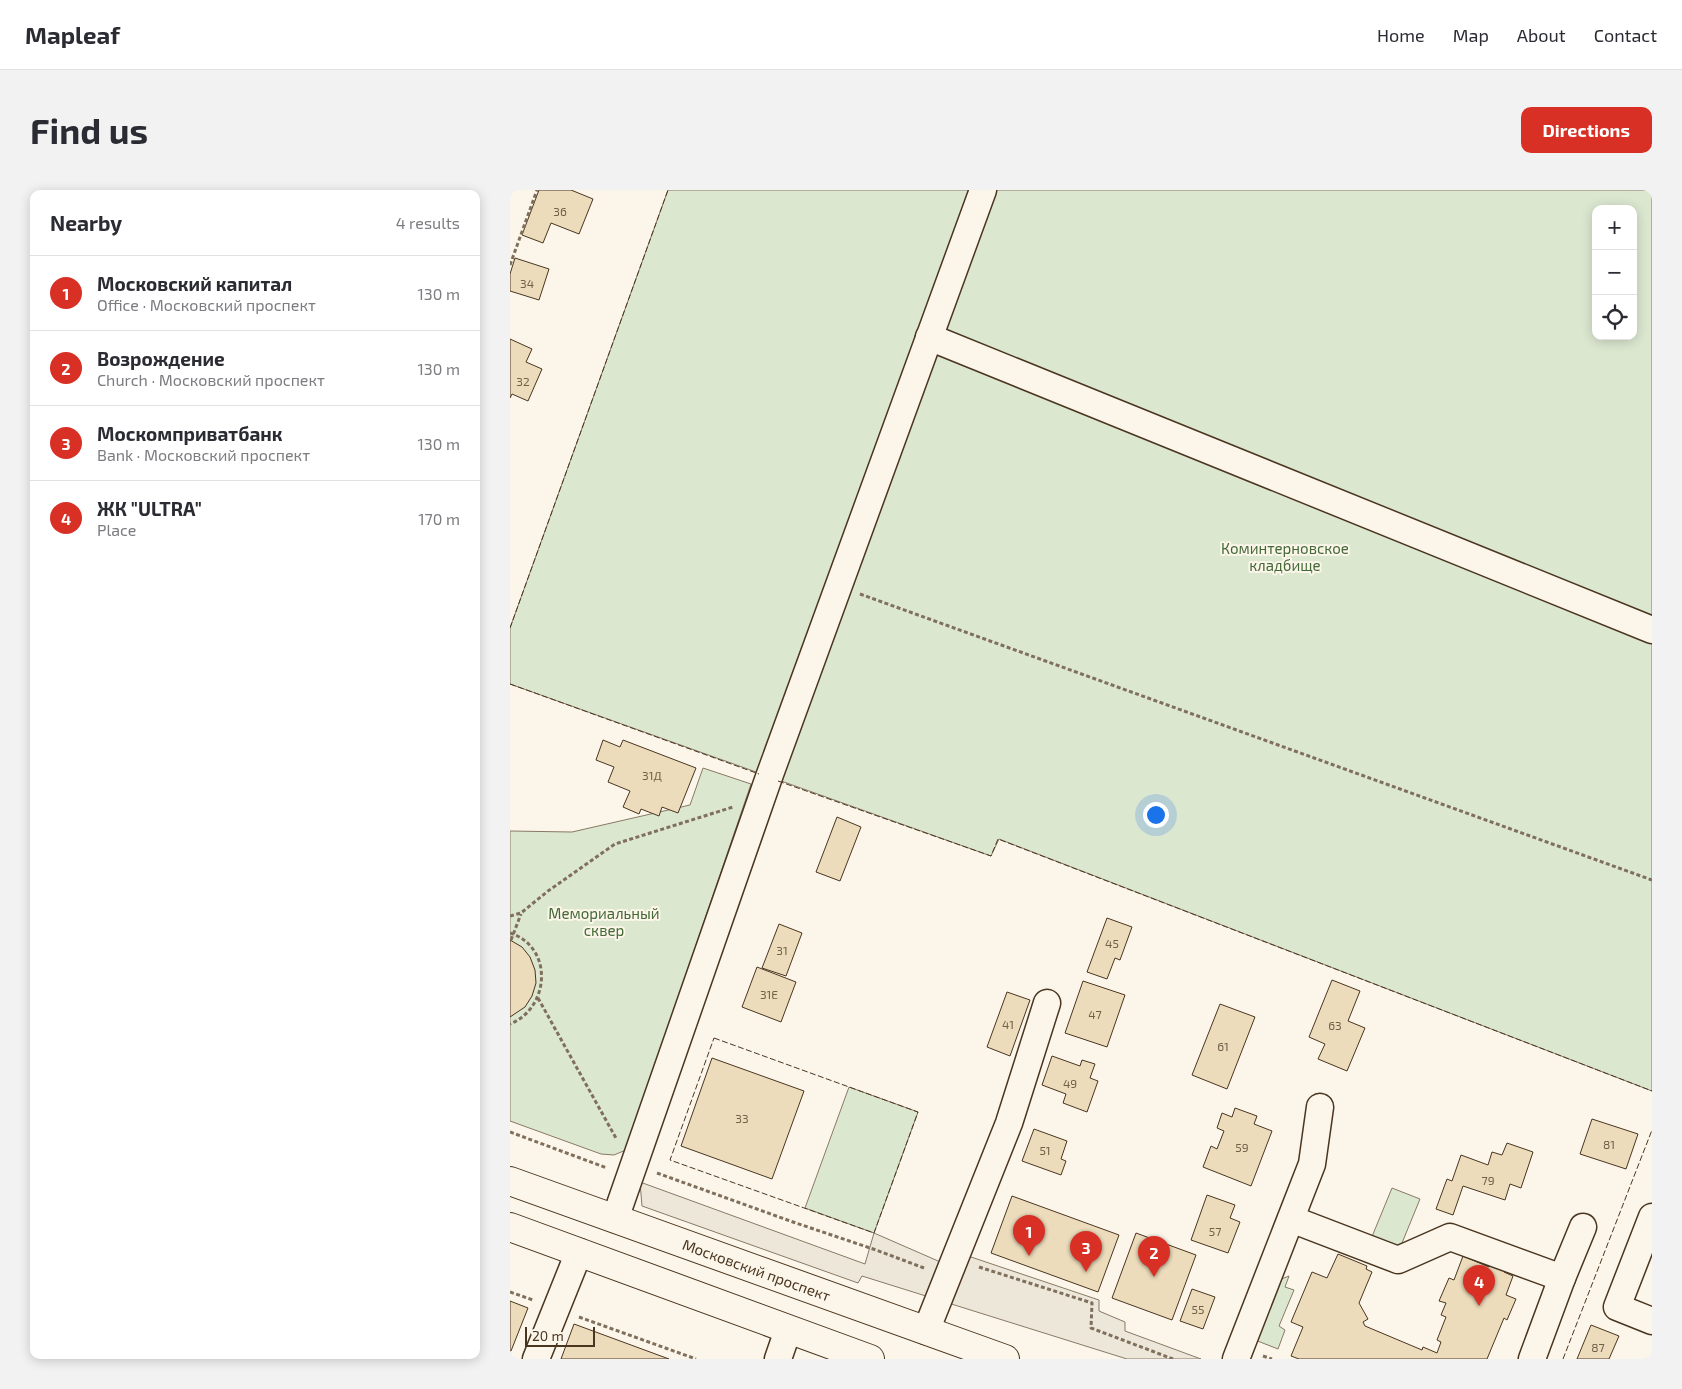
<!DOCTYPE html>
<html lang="en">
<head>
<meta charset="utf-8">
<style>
	:root { --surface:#fff; --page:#f2f2f3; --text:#2b2b33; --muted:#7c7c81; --line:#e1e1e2; --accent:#d93025 }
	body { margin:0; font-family:"Exo 2",sans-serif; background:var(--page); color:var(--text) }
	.controls { position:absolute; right:15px; top:15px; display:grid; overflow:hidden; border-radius:10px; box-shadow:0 2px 12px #0003 }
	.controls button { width:45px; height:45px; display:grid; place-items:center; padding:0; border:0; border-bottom:1px solid var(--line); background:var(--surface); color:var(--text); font:25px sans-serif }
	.scale { position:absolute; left:15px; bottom:12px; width:70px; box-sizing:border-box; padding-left:5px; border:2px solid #4a3520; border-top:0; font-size:14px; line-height:18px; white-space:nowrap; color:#4a3520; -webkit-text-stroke:4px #fbf6e9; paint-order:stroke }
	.you { position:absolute; left:645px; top:624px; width:18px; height:18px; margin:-12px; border:4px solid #fff; border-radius:50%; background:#1a73e8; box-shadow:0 0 0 8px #1a73e833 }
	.badge { display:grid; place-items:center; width:32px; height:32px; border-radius:50%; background:var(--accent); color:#fff; font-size:16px; font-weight:700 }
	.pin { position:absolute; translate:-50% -41px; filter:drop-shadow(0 1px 2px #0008) }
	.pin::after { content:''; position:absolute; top:26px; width:18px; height:15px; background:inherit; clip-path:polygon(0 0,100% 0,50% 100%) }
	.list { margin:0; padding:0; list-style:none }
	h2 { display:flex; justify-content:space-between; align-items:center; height:65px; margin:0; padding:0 20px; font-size:21px }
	h2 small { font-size:16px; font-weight:400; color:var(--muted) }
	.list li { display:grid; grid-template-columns:32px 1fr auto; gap:15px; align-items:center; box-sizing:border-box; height:75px; padding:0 20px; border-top:1px solid var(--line) }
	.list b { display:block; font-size:19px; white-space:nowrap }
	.list p { margin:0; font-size:16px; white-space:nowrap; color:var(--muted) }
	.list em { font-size:16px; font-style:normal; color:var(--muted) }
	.icon { flex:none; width:28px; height:28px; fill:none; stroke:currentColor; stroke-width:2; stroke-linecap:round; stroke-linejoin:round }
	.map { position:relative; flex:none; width:1142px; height:1169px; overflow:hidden; border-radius:10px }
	header { display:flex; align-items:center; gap:30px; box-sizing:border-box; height:70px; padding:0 25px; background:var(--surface); border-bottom:1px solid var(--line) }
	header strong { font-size:24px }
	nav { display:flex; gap:28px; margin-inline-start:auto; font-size:18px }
	.intro { display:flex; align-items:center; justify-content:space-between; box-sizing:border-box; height:120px; padding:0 30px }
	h1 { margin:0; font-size:35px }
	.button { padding:12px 22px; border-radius:10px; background:var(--accent); color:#fff; font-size:18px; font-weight:700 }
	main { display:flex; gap:30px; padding:0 30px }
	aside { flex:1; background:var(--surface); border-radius:10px; box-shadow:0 2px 12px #0003 }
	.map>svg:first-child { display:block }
	.green { fill:#dce7d0; stroke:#887966; fill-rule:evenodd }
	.parking { fill:#ede7d9; stroke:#887966 }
	.building { fill:#ecdcbc; stroke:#4a3520 }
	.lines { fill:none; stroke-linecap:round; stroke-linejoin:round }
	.minor-casing { stroke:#4a3520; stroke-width:29 }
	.major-casing { stroke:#4a3520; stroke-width:30 }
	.path { stroke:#7f6f5c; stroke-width:3; stroke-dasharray:4 2.5; stroke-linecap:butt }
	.minor { stroke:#fbf6e9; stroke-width:26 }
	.major { stroke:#fbf6e9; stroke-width:28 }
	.fence { stroke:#4a3520; stroke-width:1; stroke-dasharray:6 2.5; stroke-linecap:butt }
	.labels { text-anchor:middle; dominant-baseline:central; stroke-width:4; stroke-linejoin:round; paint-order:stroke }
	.number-label { font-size:12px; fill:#725f47 }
	.park-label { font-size:15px; fill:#436837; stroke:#fbf6e9 }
	.street-label { font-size:15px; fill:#4a3520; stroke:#fbf6e9 }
</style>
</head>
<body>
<header>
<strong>Mapleaf</strong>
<nav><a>Home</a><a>Map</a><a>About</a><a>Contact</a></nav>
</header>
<div class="intro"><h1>Find us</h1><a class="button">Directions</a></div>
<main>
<aside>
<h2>Nearby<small>4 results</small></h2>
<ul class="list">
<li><span class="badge">1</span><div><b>Московский капитал</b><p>Office · Московский проспект</p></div><em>130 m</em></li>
<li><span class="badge">2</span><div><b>Возрождение</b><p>Church · Московский проспект</p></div><em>130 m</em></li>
<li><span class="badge">3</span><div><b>Москомприватбанк</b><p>Bank · Московский проспект</p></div><em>130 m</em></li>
<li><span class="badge">4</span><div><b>ЖК &quot;ULTRA&quot;</b><p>Place</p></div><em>170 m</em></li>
</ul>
</aside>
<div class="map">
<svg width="1142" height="1169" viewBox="0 0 1142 1169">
	<rect width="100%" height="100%" fill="#fbf6e9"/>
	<!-- green -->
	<g class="green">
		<path d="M 158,0 L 1142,0 L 1142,901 L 489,649 L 481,666 L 0,494 L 0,438 ZM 1086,19 L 1123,19 L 1123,146 L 1086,146 Z"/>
		<path d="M 193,578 L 241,594 L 116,960 L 104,965 L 91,964 L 0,931 L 0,641 L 62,642 L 180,615 Z"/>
		<path d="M 339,897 L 408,922 L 364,1043 L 295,1018 Z"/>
		<path d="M 882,998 L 910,1009 L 892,1053 L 881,1058 L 861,1049 Z"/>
		<path d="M 779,1086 L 775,1097 L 784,1100 L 769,1136 L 775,1140 L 768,1159 L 745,1150 L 769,1090 Z"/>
	</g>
	<!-- parking -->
	<path class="parking" d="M 130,992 L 355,1074 L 364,1043 L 451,1081 L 458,1066 L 589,1110 L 589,1121 L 615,1132 L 615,1141 L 691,1169 L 617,1169 L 352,1086 L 348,1093 L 132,1016 Z"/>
	<!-- building -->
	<g class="building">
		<path d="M 29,0 L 61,0 L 83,9 L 69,44 L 41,33 L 33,53 L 12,45 Z"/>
		<path d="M 5,68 L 39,79 L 29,110 L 0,101 L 0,84 Z"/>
		<path d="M 0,149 L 22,159 L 16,172 L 32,179 L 18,211 L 2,204 L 0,208 Z"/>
		<path d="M 93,550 L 110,557 L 113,550 L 186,578 L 168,623 L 152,617 L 149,626 L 131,619 L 129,624 L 113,617 L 120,601 L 98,592 L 104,577 L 86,570 Z"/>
		<path d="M 327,627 L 351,637 L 330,691 L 306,682 Z"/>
		<path d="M 597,728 L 622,737 L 610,770 L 605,768 L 597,789 L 577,782 Z"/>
		<path d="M 269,734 L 292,743 L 276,786 L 252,778 Z"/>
		<path d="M 0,750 L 12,757 L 20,767 L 25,780 L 26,793 L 22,806 L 15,817 L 0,827 Z"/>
		<path d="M 247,777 L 286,792 L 271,832 L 232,817 Z"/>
		<path d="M 822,790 L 850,801 L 838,831 L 855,838 L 837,881 L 808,869 L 815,854 L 799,847 Z"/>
		<path d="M 573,791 L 615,805 L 597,857 L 555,843 Z"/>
		<path d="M 497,802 L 520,810 L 500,866 L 477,857 Z"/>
		<path d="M 710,814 L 745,827 L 717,899 L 682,885 Z"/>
		<path d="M 542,866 L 570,876 L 572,870 L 585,874 L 580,888 L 588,891 L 577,922 L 553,913 L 556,904 L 532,895 Z"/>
		<path d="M 202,868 L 294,901 L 262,989 L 171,956 Z"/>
		<path d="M 725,918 L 747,926 L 744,934 L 762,941 L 741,996 L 693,977 L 701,956 L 707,959 L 714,941 L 707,938 L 712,923 L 722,927 Z"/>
		<path d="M 1082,929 L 1128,944 L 1116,979 L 1070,964 Z"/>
		<path d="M 524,939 L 557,951 L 551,969 L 556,971 L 551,985 L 512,971 Z"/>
		<path d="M 997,953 L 1023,962 L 1011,998 L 1000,994 L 995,1010 L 953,996 L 943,1025 L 926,1019 L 937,989 L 942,991 L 951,965 L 978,975 L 982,962 L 992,965 Z"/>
		<path d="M 697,1005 L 725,1015 L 720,1028 L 730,1032 L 718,1063 L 681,1050 Z"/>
		<path d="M 502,1006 L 609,1045 L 588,1102 L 481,1063 Z"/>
		<path d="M 626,1043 L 686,1065 L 662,1130 L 602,1108 Z"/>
		<path d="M 828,1064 L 857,1076 L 856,1079 L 862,1082 L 849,1113 L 858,1129 L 853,1132 L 855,1136 L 912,1160 L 913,1157 L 927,1163 L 931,1152 L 927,1150 L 936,1127 L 931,1125 L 936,1113 L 929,1111 L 939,1088 L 944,1090 L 953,1066 L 979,1077 L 982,1071 L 997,1077 L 994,1082 L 1003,1086 L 996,1105 L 1006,1109 L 997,1130 L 994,1128 L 977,1169 L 789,1169 L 781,1166 L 793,1137 L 781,1132 L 802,1082 L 817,1088 Z"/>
		<path d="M 682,1099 L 705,1107 L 693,1139 L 670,1131 Z"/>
		<path d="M 0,1111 L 18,1118 L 1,1161 L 0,1161 Z"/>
		<path d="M 64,1134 L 159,1169 L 51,1169 Z"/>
		<path d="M 1081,1135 L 1109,1146 L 1099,1169 L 1067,1169 Z"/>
	</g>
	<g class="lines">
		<defs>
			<g id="minor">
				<path d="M 419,147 L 1142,440"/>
				<path d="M 1142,1027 L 1107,1117 L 1142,1131"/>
				<path d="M 105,1029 L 259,587 L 473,0"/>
				<path d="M 781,1029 L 888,1070 L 940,1047 L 1052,1088"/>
				<path d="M 416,1141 L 499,933 L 537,813"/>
				<path d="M 26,1169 L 69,1062"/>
				<path d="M 268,1169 L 278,1140"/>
				<path d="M 726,1169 L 802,974 L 810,917"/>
				<path d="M 1022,1169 L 1052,1088 L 1073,1037"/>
			</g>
			<g id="major">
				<path id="s1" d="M 0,991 L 495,1169"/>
				<path d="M 0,1037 L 360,1169"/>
			</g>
		</defs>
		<!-- minor casing -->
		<use href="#minor" class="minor-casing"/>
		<!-- major casing -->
		<use href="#major" class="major-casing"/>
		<!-- path -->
		<g class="path">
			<path d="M 0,75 L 27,0"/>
			<path d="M 350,404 L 1142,690"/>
			<path d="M 0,726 L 11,723 L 38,701 L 105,654 L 223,617"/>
			<path d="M 0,743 C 44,757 40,818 0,834"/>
			<path d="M 1,750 L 11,724"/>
			<path d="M 28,808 L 107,950"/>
			<path d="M 0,942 L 97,978"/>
			<path d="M 147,983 L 283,1032 L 366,1060 L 414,1078"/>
			<path d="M 469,1077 L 582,1113 L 581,1138 L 663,1169"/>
			<path d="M 0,1102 L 23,1110"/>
			<path d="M 69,1127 L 186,1169"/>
			<path d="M 753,1166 L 762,1169"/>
		</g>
		<!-- minor -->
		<use href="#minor" class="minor"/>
		<!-- major -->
		<use href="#major" class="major"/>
		<!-- fence -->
		<g class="fence">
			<path d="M 0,438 L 158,0"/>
			<path d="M 0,494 L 249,584"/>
			<path d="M 268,591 L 481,666 L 488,649 L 1142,901"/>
			<path d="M 204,848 L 408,922 L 364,1043 L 160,970 Z"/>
			<path d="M 1053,1169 L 1142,940"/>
		</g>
	</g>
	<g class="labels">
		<!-- number labels -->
		<g class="number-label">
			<text x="50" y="21">36</text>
			<text x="17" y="93">34</text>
			<text x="13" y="191">32</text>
			<text x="142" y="585">31Д</text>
			<text x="602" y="753">45</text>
			<text x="272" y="760">31</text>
			<text x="259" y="804">31Е</text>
			<text x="585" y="824">47</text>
			<text x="498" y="834">41</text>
			<text x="825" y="835">63</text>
			<text x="713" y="856">61</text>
			<text x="560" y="893">49</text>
			<text x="232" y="928">33</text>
			<text x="1099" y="954">81</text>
			<text x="732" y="957">59</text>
			<text x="535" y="960">51</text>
			<text x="978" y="990">79</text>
			<text x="705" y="1041">57</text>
			<text x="688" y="1119">55</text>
			<text x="1088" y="1157">87</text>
		</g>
		<!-- park labels -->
		<g class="park-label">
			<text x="775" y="358">Коминтерновское<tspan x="775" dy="17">кладбище</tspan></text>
			<text x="94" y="723">Мемориальный<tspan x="94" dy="17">сквер</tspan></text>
		</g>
		<!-- street labels -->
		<g class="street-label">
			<text stroke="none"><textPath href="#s1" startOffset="262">Московский проспект</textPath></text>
		</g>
	</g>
</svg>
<div class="controls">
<button>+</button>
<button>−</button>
<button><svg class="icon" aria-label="locate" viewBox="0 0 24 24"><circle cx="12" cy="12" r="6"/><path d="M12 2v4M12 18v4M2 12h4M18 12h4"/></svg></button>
</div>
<div class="scale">20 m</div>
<div class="you"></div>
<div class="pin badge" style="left:519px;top:1066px">1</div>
<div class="pin badge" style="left:644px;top:1087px">2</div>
<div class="pin badge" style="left:576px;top:1082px">3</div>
<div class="pin badge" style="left:969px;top:1116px">4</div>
</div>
</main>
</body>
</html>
